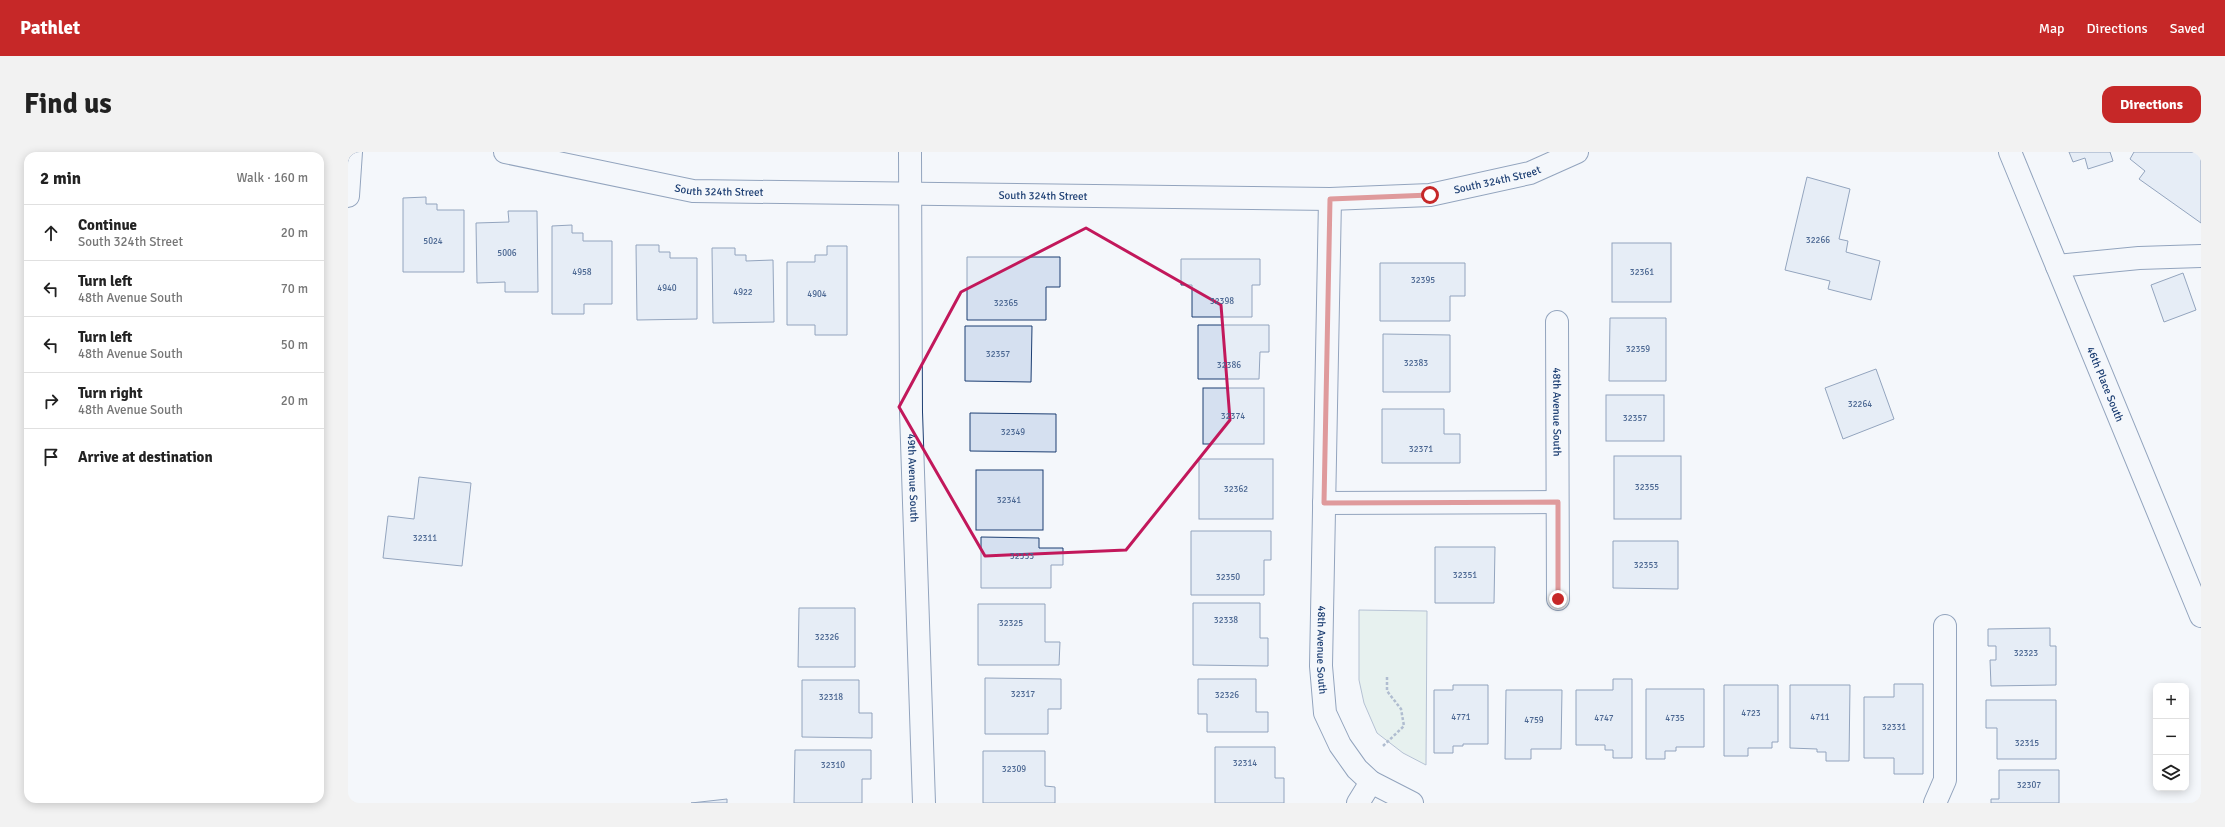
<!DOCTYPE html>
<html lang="en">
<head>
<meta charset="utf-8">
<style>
	:root { --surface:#fff; --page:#f2f2f2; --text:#222; --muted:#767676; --line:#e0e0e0; --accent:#c62828 }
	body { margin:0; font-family:Signika,sans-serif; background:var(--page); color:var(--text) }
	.controls { position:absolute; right:12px; bottom:12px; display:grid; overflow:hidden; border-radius:8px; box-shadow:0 2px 10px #0003 }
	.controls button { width:36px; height:36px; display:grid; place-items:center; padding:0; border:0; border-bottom:1px solid var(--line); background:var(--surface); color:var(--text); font:20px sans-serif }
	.stop { position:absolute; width:12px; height:12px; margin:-9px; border:3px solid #c62828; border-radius:50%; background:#fff }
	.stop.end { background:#c62828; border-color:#fff; box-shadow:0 1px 4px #0008 }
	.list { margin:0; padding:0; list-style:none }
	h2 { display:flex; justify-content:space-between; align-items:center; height:52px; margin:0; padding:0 16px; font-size:17px }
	h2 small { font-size:13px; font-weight:400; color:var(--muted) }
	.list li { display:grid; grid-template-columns:26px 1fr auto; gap:12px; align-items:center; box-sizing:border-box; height:56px; padding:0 16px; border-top:1px solid var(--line) }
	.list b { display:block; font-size:15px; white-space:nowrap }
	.list p { margin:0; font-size:13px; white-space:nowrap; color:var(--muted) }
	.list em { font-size:13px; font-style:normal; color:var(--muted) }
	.icon { flex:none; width:22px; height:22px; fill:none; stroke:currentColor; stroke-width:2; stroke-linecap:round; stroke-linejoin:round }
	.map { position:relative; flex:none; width:1853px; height:651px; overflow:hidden; border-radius:12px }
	header { display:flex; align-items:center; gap:24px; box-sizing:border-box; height:56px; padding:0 20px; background:var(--accent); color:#fff }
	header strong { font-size:19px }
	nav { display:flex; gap:22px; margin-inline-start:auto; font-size:14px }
	.intro { display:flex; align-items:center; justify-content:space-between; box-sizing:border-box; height:96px; padding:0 24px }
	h1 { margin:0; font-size:28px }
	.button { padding:10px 18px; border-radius:12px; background:var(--accent); color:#fff; font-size:14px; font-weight:700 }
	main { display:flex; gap:24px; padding:0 24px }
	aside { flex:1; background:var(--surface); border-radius:12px; box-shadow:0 2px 10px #0003 }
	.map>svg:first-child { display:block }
	.green { fill:#d7e8df; stroke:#687fa3 }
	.building { fill:#d5e0f0; stroke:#1d3f73 }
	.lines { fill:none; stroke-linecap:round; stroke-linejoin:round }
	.minor-casing { stroke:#1d3f73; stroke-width:24 }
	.path { stroke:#5e769c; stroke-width:2.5; stroke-dasharray:3 2; stroke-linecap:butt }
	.minor { stroke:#f4f7fb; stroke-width:22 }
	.route { stroke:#c62828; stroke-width:5 }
	.marked { fill:none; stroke:#c2185b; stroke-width:3; stroke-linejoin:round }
	.labels { text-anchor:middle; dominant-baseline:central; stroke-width:3; stroke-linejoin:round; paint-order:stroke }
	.number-label { font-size:9px; fill:#4b6792 }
	.street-label { font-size:11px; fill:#1d3f73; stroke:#f4f7fb }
</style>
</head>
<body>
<header>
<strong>Pathlet</strong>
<nav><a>Map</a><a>Directions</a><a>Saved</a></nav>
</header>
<div class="intro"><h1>Find us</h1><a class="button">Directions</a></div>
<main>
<aside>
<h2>2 min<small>Walk · 160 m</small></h2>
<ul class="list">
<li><svg class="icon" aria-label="ahead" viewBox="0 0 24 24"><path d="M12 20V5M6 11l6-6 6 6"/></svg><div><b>Continue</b><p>South 324th Street</p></div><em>20 m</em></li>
<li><svg class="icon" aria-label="left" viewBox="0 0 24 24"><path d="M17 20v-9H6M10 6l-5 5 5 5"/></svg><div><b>Turn left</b><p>48th Avenue South</p></div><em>70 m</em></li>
<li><svg class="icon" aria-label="left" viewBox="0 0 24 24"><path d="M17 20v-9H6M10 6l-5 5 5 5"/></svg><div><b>Turn left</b><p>48th Avenue South</p></div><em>50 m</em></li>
<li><svg class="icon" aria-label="right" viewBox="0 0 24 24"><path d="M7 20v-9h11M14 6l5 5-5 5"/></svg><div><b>Turn right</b><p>48th Avenue South</p></div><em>20 m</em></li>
<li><svg class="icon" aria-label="arrive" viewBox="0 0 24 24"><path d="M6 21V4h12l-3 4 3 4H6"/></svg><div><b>Arrive at destination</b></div></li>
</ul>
</aside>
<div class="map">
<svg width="1853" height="651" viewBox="0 0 1853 651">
	<rect width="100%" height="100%" fill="#f4f7fb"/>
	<!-- green -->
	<path class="green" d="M 1011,458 L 1079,459 L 1078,613 L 1055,601 L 1029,581 L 1016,551 L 1011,528 Z"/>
	<!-- building -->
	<g class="building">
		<path d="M 1721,0 L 1762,0 L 1765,9 L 1740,17 L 1737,6 L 1725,10 Z"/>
		<path d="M 1786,0 L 1853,0 L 1853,71 L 1791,27 L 1797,19 L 1782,7 Z"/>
		<path d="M 1459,25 L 1502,37 L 1491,87 L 1500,89 L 1498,100 L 1532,109 L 1523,148 L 1480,137 L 1482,129 L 1437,118 Z"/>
		<path d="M 78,45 L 78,52 L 89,52 L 89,58 L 116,58 L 116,120 L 55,120 L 55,46 Z"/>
		<path d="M 160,59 L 189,59 L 190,140 L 157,140 L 157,130 L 129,131 L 128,71 L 161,70 Z"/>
		<path d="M 224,73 L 224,81 L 235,81 L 235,89 L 264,89 L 264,152 L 236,152 L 236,162 L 204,162 L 204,74 Z"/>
		<rect x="1264" y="91" width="59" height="59"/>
		<path d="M 288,93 L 311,93 L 311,100 L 322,100 L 322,106 L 349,106 L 349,167 L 289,168 Z"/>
		<path d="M 479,94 L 499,94 L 499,183 L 467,183 L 467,173 L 439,173 L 439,110 L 467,110 L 467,103 L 479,103 Z"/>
		<path d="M 364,96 L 387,96 L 387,103 L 398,103 L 398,109 L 425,108 L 426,170 L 365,171 Z"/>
		<path d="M 619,105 L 712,105 L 712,135 L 698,135 L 698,168 L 619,168 Z"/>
		<path d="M 833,107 L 912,107 L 912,133 L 904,133 L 904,165 L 844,165 L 844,133 L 833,133 Z"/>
		<path d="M 1032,111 L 1117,111 L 1117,144 L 1102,144 L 1102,169 L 1032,169 Z"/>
		<path d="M 1835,121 L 1848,158 L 1816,170 L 1803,133 Z"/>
		<path d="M 1262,166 L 1318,166 L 1318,229 L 1261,229 Z"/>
		<path d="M 850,173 L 921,173 L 921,200 L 912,200 L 911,227 L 850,227 Z"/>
		<path d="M 617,174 L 684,174 L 683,230 L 617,229 Z"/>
		<path d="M 1035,182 L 1102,183 L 1102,240 L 1035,240 Z"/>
		<path d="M 1528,217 L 1546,267 L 1495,287 L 1477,236 Z"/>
		<rect x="855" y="236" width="61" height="56"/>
		<rect x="1258" y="243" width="58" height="46"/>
		<path d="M 1034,257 L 1096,257 L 1096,282 L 1112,282 L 1112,311 L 1034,311 Z"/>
		<path d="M 622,261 L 708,262 L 708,300 L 622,299 Z"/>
		<rect x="1266" y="304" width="67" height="63"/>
		<rect x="851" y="307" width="74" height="60"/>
		<rect x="628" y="318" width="67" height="60"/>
		<path d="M 71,325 L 123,331 L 114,414 L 35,406 L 40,364 L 66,367 Z"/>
		<path d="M 843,379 L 923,379 L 923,408 L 916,408 L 916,443 L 843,443 Z"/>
		<path d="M 633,385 L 691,386 L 691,396 L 715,396 L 715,413 L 703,413 L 703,436 L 633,436 Z"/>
		<path d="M 1265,389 L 1330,389 L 1330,437 L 1265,436 Z"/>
		<path d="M 1087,395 L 1147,395 L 1146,451 L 1087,451 Z"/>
		<path d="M 845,451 L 912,451 L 912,486 L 920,486 L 920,514 L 845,513 Z"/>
		<path d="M 630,452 L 697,452 L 697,490 L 712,490 L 711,513 L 630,513 Z"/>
		<path d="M 451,456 L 507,456 L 507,515 L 450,515 Z"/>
		<path d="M 1702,476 L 1702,494 L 1708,494 L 1708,533 L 1643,534 L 1642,508 L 1648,508 L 1648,494 L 1640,494 L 1640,477 Z"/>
		<path d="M 637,526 L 713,527 L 713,557 L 700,557 L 700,582 L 637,582 Z"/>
		<path d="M 850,527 L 908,527 L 908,560 L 920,560 L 920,580 L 859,580 L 859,562 L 850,562 Z"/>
		<path d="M 1265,527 L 1284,527 L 1284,606 L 1265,606 L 1265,598 L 1257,598 L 1257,593 L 1228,593 L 1228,538 L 1265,538 Z"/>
		<path d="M 454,528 L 511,528 L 511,561 L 524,561 L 524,586 L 454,585 Z"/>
		<path d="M 1546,532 L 1575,532 L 1575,622 L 1546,622 L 1546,606 L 1516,606 L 1516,545 L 1546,545 Z"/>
		<path d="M 1105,533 L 1140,533 L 1140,592 L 1115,592 L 1115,594 L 1105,594 L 1105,601 L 1086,601 L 1086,538 L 1105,538 Z"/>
		<path d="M 1376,533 L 1430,533 L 1430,590 L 1424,590 L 1424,596 L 1400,596 L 1400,604 L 1376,604 Z"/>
		<path d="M 1442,533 L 1502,533 L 1501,609 L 1478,609 L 1478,600 L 1469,600 L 1469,597 L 1442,596 Z"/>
		<path d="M 1298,537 L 1356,537 L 1356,595 L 1328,595 L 1328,599 L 1317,599 L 1317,607 L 1298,607 Z"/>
		<path d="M 1158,538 L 1214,538 L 1213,597 L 1183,597 L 1183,607 L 1157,607 Z"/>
		<path d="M 1638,548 L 1708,548 L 1708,607 L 1649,607 L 1649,576 L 1638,576 Z"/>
		<path d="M 867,595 L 927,595 L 927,626 L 936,626 L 936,651 L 867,651 Z"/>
		<path d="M 447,598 L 523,598 L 523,627 L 514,627 L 514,651 L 446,651 Z"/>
		<path d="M 635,599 L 697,599 L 697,634 L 707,635 L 707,651 L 635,651 Z"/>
		<path d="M 1651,618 L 1711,618 L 1711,651 L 1643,651 L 1643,647 L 1651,647 Z"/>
		<path d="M 379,647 L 379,651 L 343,651 Z"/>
	</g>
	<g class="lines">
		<defs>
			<g id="minor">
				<path id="s1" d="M 157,0 L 345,39 L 982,47 L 1082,43 L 1182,21 L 1229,0"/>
				<path id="s2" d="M 562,0 L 563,260 L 576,651"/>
				<path id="s3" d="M 1662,0 L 1853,464"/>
				<path d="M 0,44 L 3,0"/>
				<path id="s4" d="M 982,47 L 973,514 L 977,561 L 992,593 L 1009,617 L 1023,630 L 1064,651"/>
				<path d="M 1709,114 L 1791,106 L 1853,104"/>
				<path id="s5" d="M 1209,170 L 1210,447"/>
				<path d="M 976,351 L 1209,350"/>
				<path d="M 1010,651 L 1023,630"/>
				<path d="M 1587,651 L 1597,628 L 1597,474"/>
			</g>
		</defs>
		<!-- minor casing -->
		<use href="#minor" class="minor-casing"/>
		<!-- path -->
		<path class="path" d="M 1035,594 L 1056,574 L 1053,557 L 1039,539 L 1039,523"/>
		<!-- minor -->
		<use href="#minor" class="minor"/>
	</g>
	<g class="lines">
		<!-- route -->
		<path class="route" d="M 1082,43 L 982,47 L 976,351 L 1210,350 L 1210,447"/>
	</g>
	<!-- marked area -->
	<path d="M0 0H1853V651H0ZM 738,76 L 873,153 L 882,268 L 778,398 L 637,404 L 551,255 L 613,140 Z" fill="#f4f7fb" fill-opacity=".55" fill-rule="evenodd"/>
	<path class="marked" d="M 738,76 L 873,153 L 882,268 L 778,398 L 637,404 L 551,255 L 613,140 Z"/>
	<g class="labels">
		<!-- number labels -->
		<g class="number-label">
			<text x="1470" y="88">32266</text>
			<text x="85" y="89">5024</text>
			<text x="159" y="101">5006</text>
			<text x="234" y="120">4958</text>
			<text x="1294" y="120">32361</text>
			<text x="1075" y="128">32395</text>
			<text x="319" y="136">4940</text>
			<text x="395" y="140">4922</text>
			<text x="469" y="142">4904</text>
			<text x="874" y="149">32398</text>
			<text x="658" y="151">32365</text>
			<text x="1290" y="197">32359</text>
			<text x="650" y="202">32357</text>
			<text x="1068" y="211">32383</text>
			<text x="881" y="213">32386</text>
			<text x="1512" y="252">32264</text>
			<text x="885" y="264">32374</text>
			<text x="1287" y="266">32357</text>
			<text x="665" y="280">32349</text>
			<text x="1073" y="297">32371</text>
			<text x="1299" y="335">32355</text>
			<text x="888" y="337">32362</text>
			<text x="661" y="348">32341</text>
			<text x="77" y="386">32311</text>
			<text x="674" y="404">32333</text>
			<text x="1298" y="413">32353</text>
			<text x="1117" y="423">32351</text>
			<text x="880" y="425">32350</text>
			<text x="878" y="468">32338</text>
			<text x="663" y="471">32325</text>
			<text x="479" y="485">32326</text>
			<text x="1678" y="501">32323</text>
			<text x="675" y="542">32317</text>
			<text x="879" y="543">32326</text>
			<text x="483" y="545">32318</text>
			<text x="1403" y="561">4723</text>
			<text x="1113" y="565">4771</text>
			<text x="1472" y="565">4711</text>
			<text x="1256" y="566">4747</text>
			<text x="1327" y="566">4735</text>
			<text x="1186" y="568">4759</text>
			<text x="1546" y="575">32331</text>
			<text x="1679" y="591">32315</text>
			<text x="897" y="611">32314</text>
			<text x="485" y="613">32310</text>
			<text x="666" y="617">32309</text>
			<text x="1681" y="633">32307</text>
		</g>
		<!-- street labels -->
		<g class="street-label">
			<text stroke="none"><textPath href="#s1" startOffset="998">South 324th Street</textPath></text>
			<text stroke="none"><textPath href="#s1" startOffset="218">South 324th Street</textPath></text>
			<text stroke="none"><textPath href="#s1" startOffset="542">South 324th Street</textPath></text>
			<text stroke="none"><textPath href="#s3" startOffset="251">46th Place South</textPath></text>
			<text stroke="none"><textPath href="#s5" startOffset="90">48th Avenue South</textPath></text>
			<text stroke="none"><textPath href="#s2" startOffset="326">49th Avenue South</textPath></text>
			<text stroke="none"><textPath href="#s4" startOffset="451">48th Avenue South</textPath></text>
		</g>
	</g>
</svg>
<div class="controls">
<button>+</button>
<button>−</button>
<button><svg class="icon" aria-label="layers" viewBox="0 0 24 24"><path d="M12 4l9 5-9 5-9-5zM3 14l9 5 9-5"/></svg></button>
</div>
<div class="stop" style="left:1082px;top:43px"></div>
<div class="stop end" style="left:1210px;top:447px"></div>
</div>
</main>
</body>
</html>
